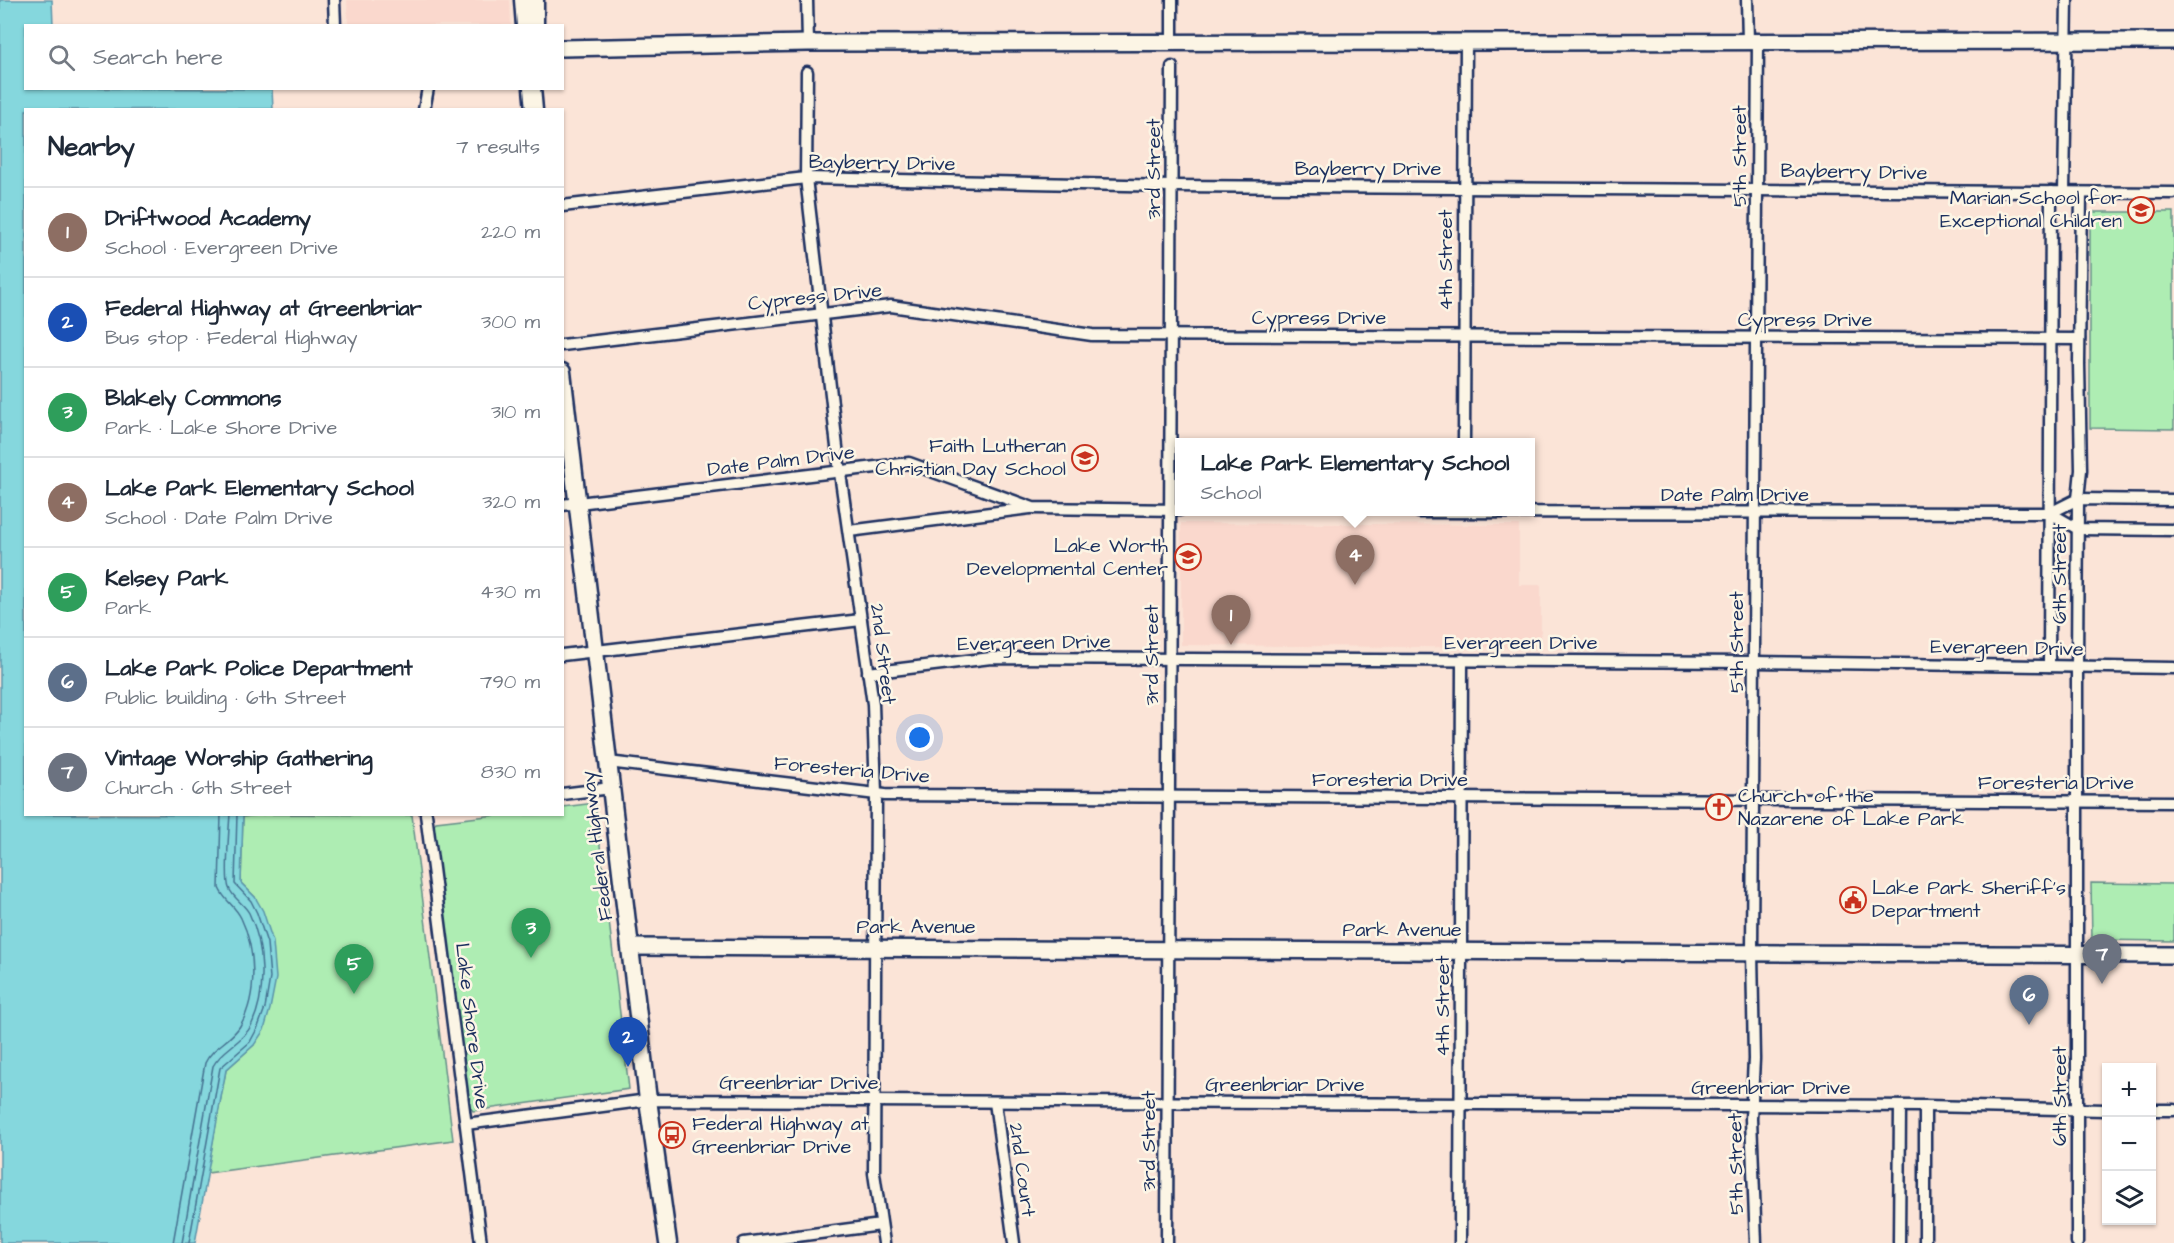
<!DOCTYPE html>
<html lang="en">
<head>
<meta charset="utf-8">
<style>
	:root { --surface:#fff; --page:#f2f2f3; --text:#1f2937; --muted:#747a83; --line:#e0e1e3; --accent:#2563eb }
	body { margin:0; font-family:"Architects Daughter",sans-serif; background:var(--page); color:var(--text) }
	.controls { position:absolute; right:18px; bottom:18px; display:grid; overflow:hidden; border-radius:0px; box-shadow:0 2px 4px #0004 }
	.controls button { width:54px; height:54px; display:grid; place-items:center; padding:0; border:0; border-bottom:2px solid var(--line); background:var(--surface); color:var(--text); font:30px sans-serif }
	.you { position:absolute; left:920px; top:738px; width:21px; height:21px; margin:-15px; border:4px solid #fff; border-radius:50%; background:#1a73e8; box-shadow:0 0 0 9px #1a73e833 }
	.badge { display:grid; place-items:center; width:39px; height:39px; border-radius:50%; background:var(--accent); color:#fff; font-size:20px; font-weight:700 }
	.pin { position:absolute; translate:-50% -50px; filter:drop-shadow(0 2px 3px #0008) }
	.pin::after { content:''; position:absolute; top:32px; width:21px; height:18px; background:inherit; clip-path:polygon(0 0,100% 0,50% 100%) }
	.popup { position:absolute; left:1175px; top:438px; width:360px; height:78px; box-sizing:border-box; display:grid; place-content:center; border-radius:0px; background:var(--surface); filter:drop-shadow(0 2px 4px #0005); font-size:20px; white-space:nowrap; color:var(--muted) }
	.popup b { font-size:22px; color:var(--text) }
	.popup::after { content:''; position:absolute; left:50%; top:100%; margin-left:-12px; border:12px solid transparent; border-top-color:var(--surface) }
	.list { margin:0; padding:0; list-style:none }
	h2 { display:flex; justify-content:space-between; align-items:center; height:78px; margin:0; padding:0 24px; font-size:26px }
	h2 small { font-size:20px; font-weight:400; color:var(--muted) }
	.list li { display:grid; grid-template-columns:39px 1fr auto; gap:18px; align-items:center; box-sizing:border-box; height:90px; padding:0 24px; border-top:2px solid var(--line) }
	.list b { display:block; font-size:22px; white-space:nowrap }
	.list p { margin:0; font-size:20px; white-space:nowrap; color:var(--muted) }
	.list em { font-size:20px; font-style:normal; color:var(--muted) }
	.icon { flex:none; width:33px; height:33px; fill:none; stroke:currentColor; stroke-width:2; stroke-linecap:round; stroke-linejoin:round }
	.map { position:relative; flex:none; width:2174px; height:1243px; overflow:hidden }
	.search { position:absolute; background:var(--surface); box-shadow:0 2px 4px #0004; left:24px; top:24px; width:540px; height:66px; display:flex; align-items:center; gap:15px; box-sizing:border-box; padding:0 21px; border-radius:0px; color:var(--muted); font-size:22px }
	.panel { position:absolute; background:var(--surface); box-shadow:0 2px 4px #0004; left:24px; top:108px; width:540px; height:708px; border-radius:0px }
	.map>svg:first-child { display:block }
	.built { fill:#fad8cd }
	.green { fill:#aeedb3; stroke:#648e88; stroke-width:1.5 }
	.water { fill:#85d7dd; stroke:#5b94aa; stroke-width:1.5 }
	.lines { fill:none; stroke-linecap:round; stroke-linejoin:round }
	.shore { stroke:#457291; stroke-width:1.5 }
	.street-casing { stroke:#1b2f5e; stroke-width:15 }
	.secondary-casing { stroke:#1b2f5e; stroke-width:20 }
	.primary-casing { stroke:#1b2f5e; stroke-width:21 }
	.street { stroke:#fcf5e5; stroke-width:10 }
	.secondary { stroke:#fcf5e5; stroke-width:15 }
	.primary { stroke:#fcf5e5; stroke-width:16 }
	.labels { text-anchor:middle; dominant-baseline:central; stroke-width:5; stroke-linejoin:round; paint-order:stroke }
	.street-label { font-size:20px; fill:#1b2f5e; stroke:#fcf5e5 }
	.poi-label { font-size:20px; fill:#1b2f5e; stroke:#fcf5e5; text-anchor:end }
</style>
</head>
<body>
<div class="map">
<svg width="2174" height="1243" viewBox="0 0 2174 1243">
	<rect width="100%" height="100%" fill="#fbe4d7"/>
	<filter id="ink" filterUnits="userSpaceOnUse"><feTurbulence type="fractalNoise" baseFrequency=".0167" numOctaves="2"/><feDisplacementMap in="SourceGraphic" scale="12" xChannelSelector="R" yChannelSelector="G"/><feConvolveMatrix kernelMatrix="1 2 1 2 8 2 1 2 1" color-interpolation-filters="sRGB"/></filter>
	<g filter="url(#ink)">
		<!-- built -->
		<g class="built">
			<path d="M 347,0 L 510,0 L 511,25 L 348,25 Z"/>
			<path d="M 1181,523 L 1519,525 L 1519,585 L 1541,585 L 1541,648 L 1181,645 Z"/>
		</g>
		<!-- green -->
		<g class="green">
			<path d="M 2090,212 L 2174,212 L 2174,429 L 2090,428 Z"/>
			<path d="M 595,803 L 629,1089 L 473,1111 L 468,1105 L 433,827 L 436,822 L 496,815 L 562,814 L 563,807 Z"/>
			<path d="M 268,814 L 412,815 L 453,1140 L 207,1173 L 226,1070 L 254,1045 L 255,897 L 241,883 L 243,817 Z"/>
			<path d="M 2091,883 L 2174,884 L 2174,941 L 2092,940 Z"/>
		</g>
		<!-- water -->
		<path class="water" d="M 0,0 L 52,0 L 53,25 L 26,26 L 26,88 L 272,89 L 273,109 L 26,110 L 26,814 L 243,815 L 241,883 L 255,897 L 263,911 L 273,942 L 276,978 L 270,1009 L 264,1030 L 254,1045 L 226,1070 L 195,1243 L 0,1243 Z"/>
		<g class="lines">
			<!-- shore -->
			<g class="shore">
				<path d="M 173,1243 L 205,1063 C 212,1047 231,1041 240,1026 C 258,995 256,949 241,918 C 235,906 224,900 219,888 L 221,814"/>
				<path d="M 182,1243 L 213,1066 C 222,1049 242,1043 251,1026 C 267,993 265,946 249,913 C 244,904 233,898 229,888 C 225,879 229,828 230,814"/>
				<path d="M 189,1243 L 220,1068 L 250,1042 L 258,1027 L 265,1008 L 270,978 L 267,943 L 257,913 L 251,901 L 235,884 L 237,814"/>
			</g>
			<defs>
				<g id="street">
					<path d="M 334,0 L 335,26"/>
					<path d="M 807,0 L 808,43"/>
					<path d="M 1172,0 L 1172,43"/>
					<path d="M 1747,0 L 1748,41"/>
					<path d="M 807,72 L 806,178 L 840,473 L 873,704 L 876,794 L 874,1173 L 884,1243"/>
					<path d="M 424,110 L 428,88"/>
					<path d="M 2064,193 L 2067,0"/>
					<path d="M 562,206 L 806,178 L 1172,186 L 2174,193"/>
					<path d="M 562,345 L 891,306 L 1092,335 L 2079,339"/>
					<path d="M 1464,442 L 1466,42"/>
					<path d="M 562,505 L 909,463 L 1033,508 L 1180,510"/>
					<path d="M 1419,512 L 2035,513 L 2050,513 L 2078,529 L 2174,530"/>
					<path d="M 2050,513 L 2078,499 L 2174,500"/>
					<path d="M 849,531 L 1030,508"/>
					<path d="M 562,655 L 861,620"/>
					<path d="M 2049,666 L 2051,192"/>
					<path d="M 868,673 L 991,658 L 1755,662 L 2174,668"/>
					<path d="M 608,762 L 885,795 L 2174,802"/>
					<path d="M 562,794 L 611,788"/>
					<path d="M 426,814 L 481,1243"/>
					<path d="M 995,1102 L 1014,1243"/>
					<path d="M 2152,1110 L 2174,1110"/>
					<path d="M 466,1124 L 648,1100 L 1925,1106 L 2106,1110"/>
					<path d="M 744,1243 L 881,1225"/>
					<path d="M 1167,1243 L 1172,67"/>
					<path d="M 1460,1243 L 1462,660"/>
					<path d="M 1756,1243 L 1751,1119 L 1754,1059 L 1752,952 L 1758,41"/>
					<path d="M 1899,1243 L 1900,1106"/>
					<path d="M 1925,1243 L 1925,1106"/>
					<path d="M 2077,1243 L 2077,668 L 2078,499 L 2081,470 L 2079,364 L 2081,193"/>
				</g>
				<g id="secondary">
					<path d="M 562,48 L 808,43 L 2174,41"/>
					<path d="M 630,947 L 2174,955"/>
				</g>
				<g id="primary">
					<path d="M 523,0 L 525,26"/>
					<path d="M 535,26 L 535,0"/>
					<path d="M 532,88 L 534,110"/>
					<path d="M 562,372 L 648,1100 L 668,1243"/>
				</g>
			</defs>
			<!-- street casing -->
			<use href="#street" class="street-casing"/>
			<!-- secondary casing -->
			<use href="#secondary" class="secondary-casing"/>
			<!-- primary casing -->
			<use href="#primary" class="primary-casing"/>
			<!-- street -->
			<use href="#street" class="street"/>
			<!-- secondary -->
			<use href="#secondary" class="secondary"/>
			<!-- primary -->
			<use href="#primary" class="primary"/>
		</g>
	</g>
	<!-- icons -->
	<defs>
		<symbol id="school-ring" viewBox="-11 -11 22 22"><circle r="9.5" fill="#fcf5e5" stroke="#c8321e" stroke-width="1.5"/><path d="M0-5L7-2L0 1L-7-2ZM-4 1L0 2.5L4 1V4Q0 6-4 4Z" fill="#c8321e"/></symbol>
		<symbol id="church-ring" viewBox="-11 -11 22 22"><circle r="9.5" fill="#fcf5e5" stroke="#c8321e" stroke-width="1.5"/><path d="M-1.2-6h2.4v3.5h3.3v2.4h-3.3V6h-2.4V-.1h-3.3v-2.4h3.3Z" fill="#c8321e"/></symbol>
		<symbol id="civic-ring" viewBox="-11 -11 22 22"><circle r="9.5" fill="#fcf5e5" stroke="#c8321e" stroke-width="1.5"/><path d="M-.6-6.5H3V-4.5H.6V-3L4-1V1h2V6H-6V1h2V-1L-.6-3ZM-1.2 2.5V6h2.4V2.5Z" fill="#c8321e"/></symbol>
		<symbol id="bus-ring" viewBox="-11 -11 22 22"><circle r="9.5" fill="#fcf5e5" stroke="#c8321e" stroke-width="1.5"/><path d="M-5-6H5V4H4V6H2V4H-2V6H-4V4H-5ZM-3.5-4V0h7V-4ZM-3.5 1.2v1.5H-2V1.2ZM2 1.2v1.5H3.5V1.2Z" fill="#c8321e"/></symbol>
	</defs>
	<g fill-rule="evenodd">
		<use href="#school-ring" x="2126" y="195" width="30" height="30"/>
		<use href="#school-ring" x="1070" y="443" width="30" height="30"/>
		<use href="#school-ring" x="1173" y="542" width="30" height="30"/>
		<use href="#church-ring" x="1704" y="792" width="30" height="30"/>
		<use href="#civic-ring" x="1838" y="885" width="30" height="30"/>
		<use href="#bus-ring" x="657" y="1120" width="30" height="30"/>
	</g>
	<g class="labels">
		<!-- street labels -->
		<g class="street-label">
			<text transform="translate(1740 156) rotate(-90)">5th Street</text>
			<text transform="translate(882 163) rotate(1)">Bayberry Drive</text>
			<text transform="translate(1154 169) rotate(-90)">3rd Street</text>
			<text x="1368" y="169">Bayberry Drive</text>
			<text transform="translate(1854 172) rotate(1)">Bayberry Drive</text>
			<text transform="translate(1446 260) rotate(-90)">4th Street</text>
			<text transform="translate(815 297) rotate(-6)">Cypress Drive</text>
			<text x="1319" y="318">Cypress Drive</text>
			<text x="1805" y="320">Cypress Drive</text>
			<text transform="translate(781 461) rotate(-7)">Date Palm Drive</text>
			<text x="1735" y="495">Date Palm Drive</text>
			<text transform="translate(2060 574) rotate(-90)">6th Street</text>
			<text transform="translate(1737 642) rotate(-90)">5th Street</text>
			<text transform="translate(1034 643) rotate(-1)">Evergreen Drive</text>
			<text x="1521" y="643">Evergreen Drive</text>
			<text transform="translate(2007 648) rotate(1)">Evergreen Drive</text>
			<text transform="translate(883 654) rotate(83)">2nd Street</text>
			<text transform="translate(1152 655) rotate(-90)">3rd Street</text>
			<text transform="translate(852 770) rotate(5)">Foresteria Drive</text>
			<text x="1390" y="780">Foresteria Drive</text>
			<text x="2056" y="783">Foresteria Drive</text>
			<text transform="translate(597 846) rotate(-97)">Federal Highway</text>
			<text x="916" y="927">Park Avenue</text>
			<text x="1402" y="930">Park Avenue</text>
			<text transform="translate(1443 1006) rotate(-90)">4th Street</text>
			<text transform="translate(472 1026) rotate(83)">Lake Shore Drive</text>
			<text x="799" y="1083">Greenbriar Drive</text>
			<text x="1285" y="1085">Greenbriar Drive</text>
			<text x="1771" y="1088">Greenbriar Drive</text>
			<text transform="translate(2060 1096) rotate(-90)">6th Street</text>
			<text transform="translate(1149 1141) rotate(-90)">3rd Street</text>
			<text transform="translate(1736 1164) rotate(-91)">5th Street</text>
			<text transform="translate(1022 1170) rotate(82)">2nd Court</text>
		</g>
		<!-- poi labels -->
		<g class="poi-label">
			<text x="2122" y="198">Marian School for<tspan x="2122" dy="23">Exceptional Children</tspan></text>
			<text x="1066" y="446">Faith Lutheran<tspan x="1066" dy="23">Christian Day School</tspan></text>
			<text x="1168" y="546">Lake Worth<tspan x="1168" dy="23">Developmental Center</tspan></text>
			<text x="1738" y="796" text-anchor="start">Church of the<tspan x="1738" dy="23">Nazarene of Lake Park</tspan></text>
			<text x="1872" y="888" text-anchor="start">Lake Park Sheriff's<tspan x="1872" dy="23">Department</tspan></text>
			<text x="692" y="1124" text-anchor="start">Federal Highway at<tspan x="692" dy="23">Greenbriar Drive</tspan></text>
		</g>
	</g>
</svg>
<div class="controls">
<button>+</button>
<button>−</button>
<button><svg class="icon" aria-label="layers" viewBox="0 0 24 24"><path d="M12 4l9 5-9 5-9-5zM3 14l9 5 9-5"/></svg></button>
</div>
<div class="you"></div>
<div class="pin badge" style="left:1231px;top:645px;background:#8d6e63">1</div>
<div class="pin badge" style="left:628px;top:1067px;background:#1a4fb4">2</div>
<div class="pin badge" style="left:531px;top:958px;background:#2e9e5b">3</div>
<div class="pin badge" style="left:1355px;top:585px;background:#8d6e63">4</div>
<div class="popup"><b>Lake Park Elementary School</b>School</div>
<div class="pin badge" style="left:354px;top:994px;background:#2e9e5b">5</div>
<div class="pin badge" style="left:2029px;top:1025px;background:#5c6f8a">6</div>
<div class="pin badge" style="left:2102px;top:984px;background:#6b7280">7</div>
<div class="search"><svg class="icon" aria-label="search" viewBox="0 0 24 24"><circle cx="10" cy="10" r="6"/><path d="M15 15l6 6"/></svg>Search here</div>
<section class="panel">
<h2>Nearby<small>7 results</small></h2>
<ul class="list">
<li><span class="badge" style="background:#8d6e63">1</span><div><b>Driftwood Academy</b><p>School · Evergreen Drive</p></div><em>220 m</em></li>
<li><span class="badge" style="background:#1a4fb4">2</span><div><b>Federal Highway at Greenbriar</b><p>Bus stop · Federal Highway</p></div><em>300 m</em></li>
<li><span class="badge" style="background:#2e9e5b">3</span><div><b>Blakely Commons</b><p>Park · Lake Shore Drive</p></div><em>310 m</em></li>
<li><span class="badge" style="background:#8d6e63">4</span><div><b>Lake Park Elementary School</b><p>School · Date Palm Drive</p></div><em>320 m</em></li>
<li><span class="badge" style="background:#2e9e5b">5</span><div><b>Kelsey Park</b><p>Park</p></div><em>430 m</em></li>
<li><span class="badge" style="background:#5c6f8a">6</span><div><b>Lake Park Police Department</b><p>Public building · 6th Street</p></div><em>790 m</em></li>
<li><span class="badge" style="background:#6b7280">7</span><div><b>Vintage Worship Gathering</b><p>Church · 6th Street</p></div><em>830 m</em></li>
</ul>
</section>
</div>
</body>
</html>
